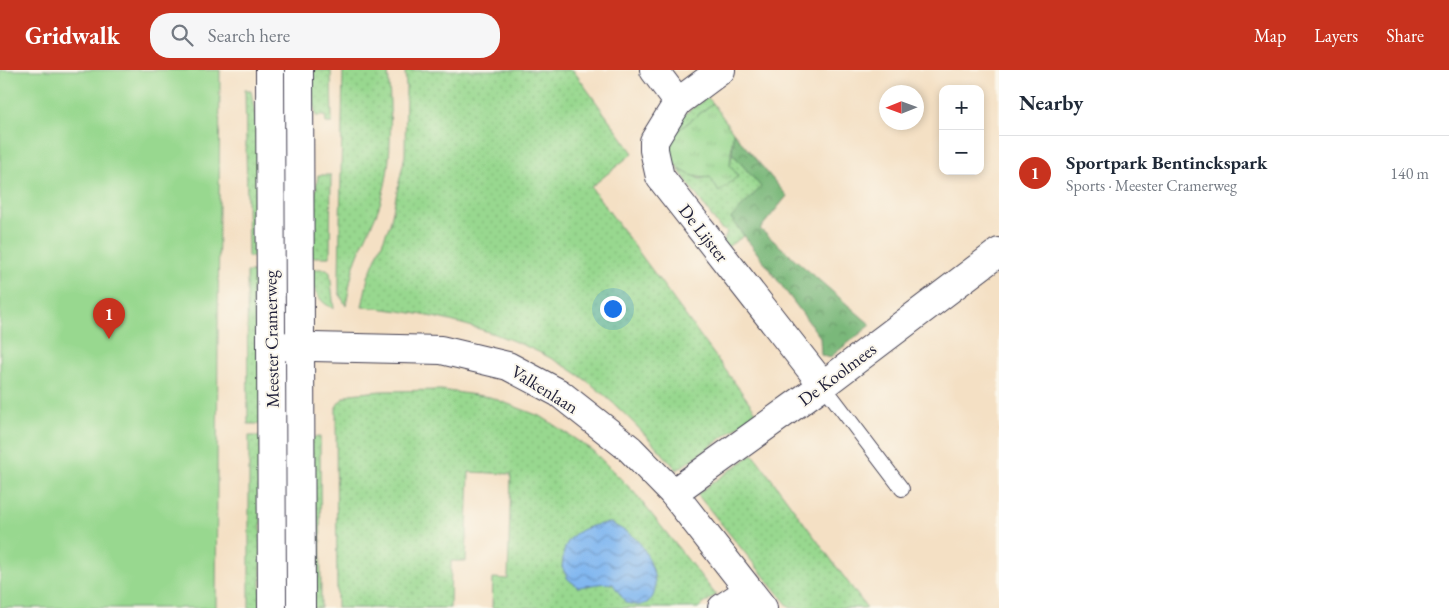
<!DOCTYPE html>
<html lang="en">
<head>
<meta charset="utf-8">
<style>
	:root { --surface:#fff; --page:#f6f6f7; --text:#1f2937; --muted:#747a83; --line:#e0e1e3; --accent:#c8321e }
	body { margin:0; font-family:"EB Garamond",serif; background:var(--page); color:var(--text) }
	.controls { position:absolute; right:15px; top:15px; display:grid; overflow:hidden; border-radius:10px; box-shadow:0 2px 8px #0003 }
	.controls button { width:45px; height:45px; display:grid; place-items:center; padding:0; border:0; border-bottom:1px solid var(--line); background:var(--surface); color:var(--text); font:25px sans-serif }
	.compass { position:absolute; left:879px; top:15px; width:45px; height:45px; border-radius:50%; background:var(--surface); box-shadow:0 2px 8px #0003; rotate:269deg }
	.you { position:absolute; left:612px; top:238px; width:18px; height:18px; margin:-12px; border:4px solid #fff; border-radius:50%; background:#1a73e8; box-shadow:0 0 0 8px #1a73e833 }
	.badge { display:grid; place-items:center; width:32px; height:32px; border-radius:50%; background:var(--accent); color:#fff; font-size:16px; font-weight:700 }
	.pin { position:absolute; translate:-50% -41px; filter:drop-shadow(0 1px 2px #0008) }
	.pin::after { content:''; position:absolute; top:26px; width:18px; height:15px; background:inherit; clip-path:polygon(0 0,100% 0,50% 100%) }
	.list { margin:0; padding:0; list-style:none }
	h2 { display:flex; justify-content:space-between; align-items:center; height:65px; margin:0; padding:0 20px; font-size:21px }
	h2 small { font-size:16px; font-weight:400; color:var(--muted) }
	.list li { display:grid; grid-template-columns:32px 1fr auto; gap:15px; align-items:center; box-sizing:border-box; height:75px; padding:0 20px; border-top:1px solid var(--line) }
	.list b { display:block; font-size:19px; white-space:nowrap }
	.list p { margin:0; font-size:16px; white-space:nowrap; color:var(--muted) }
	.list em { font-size:16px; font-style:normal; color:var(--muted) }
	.icon { flex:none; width:28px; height:28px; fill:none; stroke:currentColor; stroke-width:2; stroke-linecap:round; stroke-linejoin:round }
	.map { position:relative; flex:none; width:999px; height:538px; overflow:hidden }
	header { display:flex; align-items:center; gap:30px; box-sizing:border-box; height:70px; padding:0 25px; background:var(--accent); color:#fff }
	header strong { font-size:24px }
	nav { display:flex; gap:28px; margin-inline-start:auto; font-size:18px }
	.search { width:350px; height:45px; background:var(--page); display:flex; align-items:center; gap:12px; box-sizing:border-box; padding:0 18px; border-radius:20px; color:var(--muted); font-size:19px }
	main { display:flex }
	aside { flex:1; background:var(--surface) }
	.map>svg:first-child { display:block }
	.grass { fill:url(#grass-dots); stroke:#5d7d65; fill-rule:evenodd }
	.forest { fill:url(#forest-crowns); stroke:#4e6d5a }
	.park { fill:url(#park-tufts); stroke:#5d7d65 }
	.pitch { fill:#98d88f; stroke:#5d7d65 }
	.water { fill:url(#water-waves); stroke:#526c96 }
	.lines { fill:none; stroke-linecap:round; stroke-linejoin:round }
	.lane-casing { stroke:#423e50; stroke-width:16 }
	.street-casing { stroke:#423e50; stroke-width:30 }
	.secondary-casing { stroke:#423e50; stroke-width:30 }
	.lane { stroke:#fff; stroke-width:14 }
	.street { stroke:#fff; stroke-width:28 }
	.secondary { stroke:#fff; stroke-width:28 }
	.labels { text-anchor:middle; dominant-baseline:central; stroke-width:4; stroke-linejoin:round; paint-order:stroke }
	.street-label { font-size:18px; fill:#22223b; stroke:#fbf7ec }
</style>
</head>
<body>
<header>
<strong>Gridwalk</strong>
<div class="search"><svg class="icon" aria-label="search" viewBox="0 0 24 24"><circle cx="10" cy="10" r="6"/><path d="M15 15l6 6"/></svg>Search here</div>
<nav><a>Map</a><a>Layers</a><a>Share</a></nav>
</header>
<main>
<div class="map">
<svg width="999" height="538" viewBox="0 0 999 538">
	<defs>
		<pattern id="grass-dots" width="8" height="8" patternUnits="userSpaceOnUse" patternTransform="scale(1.25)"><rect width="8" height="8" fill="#98d88f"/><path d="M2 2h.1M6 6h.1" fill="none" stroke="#83b97c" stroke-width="1.8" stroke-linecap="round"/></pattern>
		<pattern id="forest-crowns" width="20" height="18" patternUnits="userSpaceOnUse" patternTransform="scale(1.25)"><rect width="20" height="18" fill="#7ab87a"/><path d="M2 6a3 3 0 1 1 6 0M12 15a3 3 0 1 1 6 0" fill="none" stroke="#649565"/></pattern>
		<pattern id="park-tufts" width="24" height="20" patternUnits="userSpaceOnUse" patternTransform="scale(1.25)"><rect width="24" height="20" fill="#98d88f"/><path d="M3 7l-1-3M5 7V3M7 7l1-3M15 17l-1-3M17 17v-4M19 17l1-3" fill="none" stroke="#83b97c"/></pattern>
		<pattern id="water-waves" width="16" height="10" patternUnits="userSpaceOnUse" patternTransform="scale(1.25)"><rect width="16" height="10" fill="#81b7f0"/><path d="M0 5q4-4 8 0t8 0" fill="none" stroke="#6994c4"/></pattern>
	</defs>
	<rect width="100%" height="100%" fill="#fbf7ec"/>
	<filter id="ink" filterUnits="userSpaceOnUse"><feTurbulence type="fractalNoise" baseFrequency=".02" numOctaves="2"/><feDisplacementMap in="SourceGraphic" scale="10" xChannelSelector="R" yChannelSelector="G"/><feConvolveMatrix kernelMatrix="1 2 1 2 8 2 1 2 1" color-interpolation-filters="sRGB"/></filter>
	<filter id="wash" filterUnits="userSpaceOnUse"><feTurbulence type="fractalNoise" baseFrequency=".0096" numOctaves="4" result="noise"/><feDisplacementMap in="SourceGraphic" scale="20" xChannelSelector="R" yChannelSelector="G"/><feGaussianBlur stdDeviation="1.12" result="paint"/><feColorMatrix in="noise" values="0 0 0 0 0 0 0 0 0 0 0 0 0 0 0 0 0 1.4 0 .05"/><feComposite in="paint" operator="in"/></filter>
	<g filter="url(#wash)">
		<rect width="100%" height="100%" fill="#f4e0c4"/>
		<!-- grass -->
		<g class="grass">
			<path d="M 308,0 L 331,0 L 332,53 L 326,53 L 325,46 L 316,46 Z"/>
			<path d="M 343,0 L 388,0 C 391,36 393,89 383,123 C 378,146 365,166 357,187 C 351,203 349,220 346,236 L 339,223 L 339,208 Z"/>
			<path d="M 405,0 L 573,0 L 633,83 L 591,117 L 757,343 L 677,400 C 650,369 622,339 591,314 C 531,267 436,242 362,237 L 368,207 L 390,154 L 405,85 L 406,17 Z"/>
			<path d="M 245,20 L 251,20 L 261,81 L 261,187 L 248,187 Z"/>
			<path d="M 707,27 L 713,33 L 675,63 L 668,87 L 673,93 L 666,98 L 668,57 Z"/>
			<path d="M 732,83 L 762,117 L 731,148 L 744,166 L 727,177 L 723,173 L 727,162 L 720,158 L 678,99 L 700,109 L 710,106 L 719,122 L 730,95 Z"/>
			<path d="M 318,105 L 331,105 L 330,187 L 308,187 L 310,156 Z"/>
			<path d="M 309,199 L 327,199 L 330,203 L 334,239 C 331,237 326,235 323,232 C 316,225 309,209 309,199 Z"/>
			<path d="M 247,202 L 260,202 L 263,354 L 248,354 Z"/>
			<path d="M 441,320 L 490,327 L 542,347 L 593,381 L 633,421 L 716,525 L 698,538 L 492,538 L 493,508 L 508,509 L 511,404 L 469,402 L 466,491 L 451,491 L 450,538 L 337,538 L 336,337 L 340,331 L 350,324 L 381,321 ZM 609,453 C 636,466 643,475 654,502 L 619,522 L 613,514 L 568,509 L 562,497 L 567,473 L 586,458 Z"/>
			<rect x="249" y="366" width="12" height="172"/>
			<path d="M 320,367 L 321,538 L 309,538 L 307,368 Z"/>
			<path d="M 753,384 L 867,538 L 790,538 L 697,424 Z"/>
		</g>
		<!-- forest -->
		<path class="forest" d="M 733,62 L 787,126 L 760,159 L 871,255 L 829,288 L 821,285 L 820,267 L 731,148 L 761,117 L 732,83 Z"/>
		<!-- park -->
		<path class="park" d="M 713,33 L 733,62 L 730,95 L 738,106 L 719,122 L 710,107 C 692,110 679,100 668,87 L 675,63 Z"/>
		<!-- pitch -->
		<path class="pitch" d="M 0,0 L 220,0 L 216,538 L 0,538 Z"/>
		<!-- water -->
		<path class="water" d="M 610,453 C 622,459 636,466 643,478 C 652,492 666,530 641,535 C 637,536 631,534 626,533 L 613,514 C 601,512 590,516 578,517 L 568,509 L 562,497 C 563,490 563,480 567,473 C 575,459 595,454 610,453 Z"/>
	</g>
	<g filter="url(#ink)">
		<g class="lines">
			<defs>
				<path id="lane" d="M 823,315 L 902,419"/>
				<g id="street">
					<path d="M 654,0 L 678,32 L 654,71 L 654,80 L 660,107 L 823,315"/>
					<path d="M 678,32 L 721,0"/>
					<path d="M 271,276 L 441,280 L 508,296 L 559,323 L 630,379 L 673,423 L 763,538"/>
					<path d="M 673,423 L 823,315 L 999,182"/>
					<path d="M 722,538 L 748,521"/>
				</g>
				<g id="secondary">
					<path d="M 270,0 L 272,538"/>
					<path d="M 299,0 L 301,538"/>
				</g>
			</defs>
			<!-- lane casing -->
			<use href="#lane" class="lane-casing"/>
			<!-- street casing -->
			<use href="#street" class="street-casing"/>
			<!-- secondary casing -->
			<use href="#secondary" class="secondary-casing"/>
			<!-- lane -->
			<use href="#lane" class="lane"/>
			<!-- street -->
			<use href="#street" class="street"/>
			<!-- secondary -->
			<use href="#secondary" class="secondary"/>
		</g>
	</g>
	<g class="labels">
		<!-- street labels -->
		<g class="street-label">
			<text transform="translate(704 163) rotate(52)">De Lijster</text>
			<text transform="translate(271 269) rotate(-91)">Meester Cramerweg</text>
			<text transform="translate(837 304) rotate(-37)">De Koolmees</text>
			<text transform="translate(545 319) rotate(32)">Valkenlaan</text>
		</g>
	</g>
</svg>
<div class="controls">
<button>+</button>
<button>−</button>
</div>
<svg class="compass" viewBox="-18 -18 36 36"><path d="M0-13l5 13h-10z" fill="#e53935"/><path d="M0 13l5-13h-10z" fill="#747a83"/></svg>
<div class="you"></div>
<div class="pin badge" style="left:109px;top:269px">1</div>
</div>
<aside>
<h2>Nearby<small></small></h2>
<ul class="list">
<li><span class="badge">1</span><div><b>Sportpark Bentinckspark</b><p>Sports · Meester Cramerweg</p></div><em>140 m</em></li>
</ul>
</aside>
</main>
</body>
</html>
